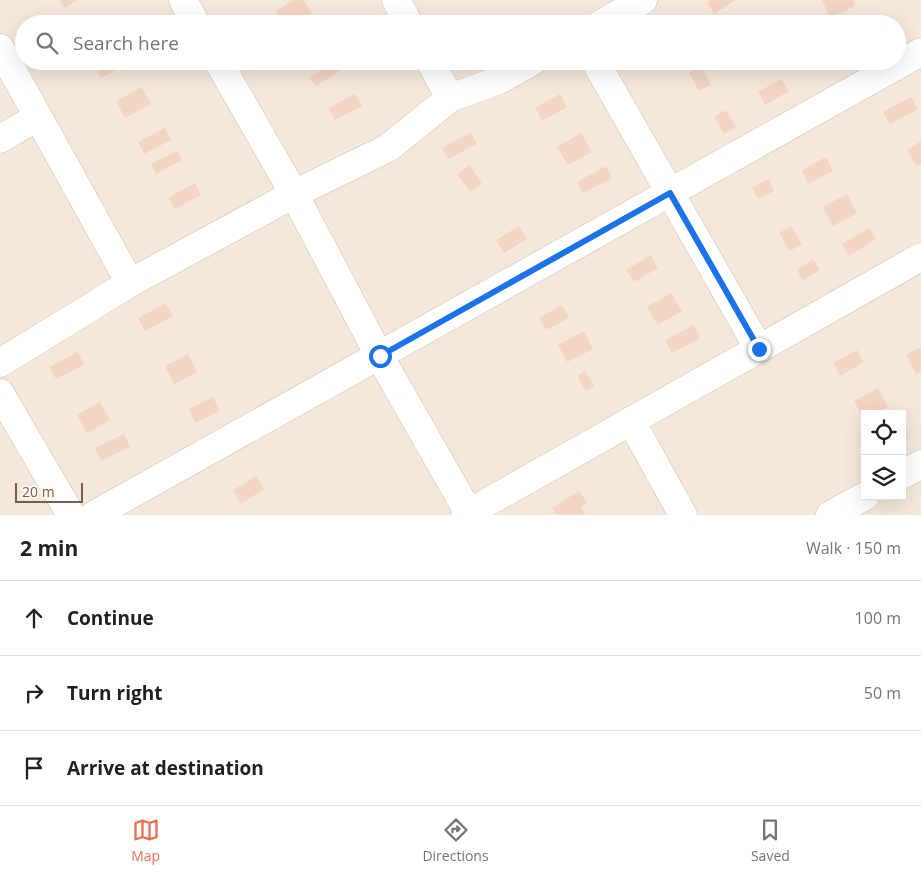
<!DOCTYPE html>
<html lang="en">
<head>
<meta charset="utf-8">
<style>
	:root { --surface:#fff; --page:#f6f6f6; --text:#202124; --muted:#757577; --line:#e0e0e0; --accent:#e76f51 }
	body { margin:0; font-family:"Open Sans",sans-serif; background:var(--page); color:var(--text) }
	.controls { position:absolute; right:15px; bottom:15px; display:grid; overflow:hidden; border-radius:0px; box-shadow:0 5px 20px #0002 }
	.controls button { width:45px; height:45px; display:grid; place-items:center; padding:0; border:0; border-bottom:1px solid var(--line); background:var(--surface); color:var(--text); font:25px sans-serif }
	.scale { position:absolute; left:15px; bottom:12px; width:68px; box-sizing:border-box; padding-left:5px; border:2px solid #7a5c4d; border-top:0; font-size:14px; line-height:18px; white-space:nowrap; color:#7a5c4d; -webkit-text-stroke:4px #fffaf3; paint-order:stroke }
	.stop { position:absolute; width:15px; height:15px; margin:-11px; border:4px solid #1a73e8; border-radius:50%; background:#fff }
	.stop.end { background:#1a73e8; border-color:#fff; box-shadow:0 1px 5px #0008 }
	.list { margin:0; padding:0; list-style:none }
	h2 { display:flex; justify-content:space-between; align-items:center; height:65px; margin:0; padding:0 20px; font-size:21px }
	h2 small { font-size:16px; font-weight:400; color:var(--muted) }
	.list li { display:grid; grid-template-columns:32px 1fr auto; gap:15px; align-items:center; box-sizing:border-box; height:75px; padding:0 20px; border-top:1px solid var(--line) }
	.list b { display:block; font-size:19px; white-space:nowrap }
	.list em { font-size:16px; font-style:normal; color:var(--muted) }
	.icon { flex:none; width:28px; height:28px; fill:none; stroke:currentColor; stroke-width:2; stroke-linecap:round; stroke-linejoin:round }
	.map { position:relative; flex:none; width:921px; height:515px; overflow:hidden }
	.search { position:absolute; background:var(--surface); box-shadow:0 5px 20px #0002; left:15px; right:15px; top:15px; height:55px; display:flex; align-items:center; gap:12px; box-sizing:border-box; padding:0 18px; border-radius:28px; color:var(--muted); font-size:19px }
	.sheet { height:290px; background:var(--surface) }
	nav { display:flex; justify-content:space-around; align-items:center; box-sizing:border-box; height:70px; border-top:1px solid var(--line); background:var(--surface); font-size:14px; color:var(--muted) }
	nav a { display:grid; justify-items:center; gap:2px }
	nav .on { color:var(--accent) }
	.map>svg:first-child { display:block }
	.residential { fill:#f5e8da; fill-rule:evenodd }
	.building { fill:#f3d5c3 }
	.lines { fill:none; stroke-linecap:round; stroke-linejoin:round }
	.minor-casing { stroke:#d1beb0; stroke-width:29 }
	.minor { stroke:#fff; stroke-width:28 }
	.route { stroke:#1a73e8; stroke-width:6 }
</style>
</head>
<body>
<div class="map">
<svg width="921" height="515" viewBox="0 0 921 515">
	<rect width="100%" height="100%" fill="#fdf6ec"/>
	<!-- residential -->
	<path class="residential" d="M 0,0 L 921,0 L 921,515 L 0,515 ZM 24,24 L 897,24 L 897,61 L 24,61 ZM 865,414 L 902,414 L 902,496 L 865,496 Z"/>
	<!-- building -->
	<g class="building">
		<path d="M 60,0 L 78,0 L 64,8 Z"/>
		<path d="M 294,0 L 304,0 L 312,13 L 295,24 L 284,24 L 276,11 Z"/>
		<path d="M 711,0 L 736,0 L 714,14 L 707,2 Z"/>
		<path d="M 822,0 L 853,0 L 855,6 L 830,18 Z"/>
		<path d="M 102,18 L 106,24 L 92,24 Z"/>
		<path d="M 102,61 L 128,61 L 129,63 L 101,78 L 95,65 Z"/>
		<path d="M 335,61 L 341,70 L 316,86 L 310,77 Z"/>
		<path d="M 701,66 L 711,85 L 699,91 L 689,73 Z"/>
		<path d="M 781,79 L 789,91 L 765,105 L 758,92 Z"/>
		<path d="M 142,87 L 151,104 L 125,118 L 116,101 Z"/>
		<path d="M 355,94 L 362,106 L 335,120 L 328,108 Z"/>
		<path d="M 560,94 L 567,107 L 542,121 L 535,108 Z"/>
		<path d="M 911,97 L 918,109 L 890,124 L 883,112 Z"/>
		<path d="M 726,110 L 736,127 L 724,134 L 714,117 Z"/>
		<path d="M 165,128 L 171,140 L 144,154 L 138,142 Z"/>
		<path d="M 471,132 L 477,144 L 448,159 L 442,148 Z"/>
		<path d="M 581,133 L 592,152 L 568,165 L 557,147 Z"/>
		<path d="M 921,141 L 921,164 L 916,166 L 907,150 Z"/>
		<path d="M 177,151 L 182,160 L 156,174 L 151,164 Z"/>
		<path d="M 826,157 L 833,171 L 808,184 L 802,170 Z"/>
		<path d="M 470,165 L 482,184 L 470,192 L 457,174 Z"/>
		<path d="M 606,166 L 612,178 L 583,193 L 577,182 Z"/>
		<path d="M 769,179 L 774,191 L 758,199 L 752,187 Z"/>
		<path d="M 195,183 L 201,195 L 175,209 L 168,198 Z"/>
		<path d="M 847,194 L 857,213 L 833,226 L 823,207 Z"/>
		<path d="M 519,226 L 527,239 L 504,253 L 496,240 Z"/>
		<path d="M 791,226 L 802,244 L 790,251 L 779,233 Z"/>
		<path d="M 869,228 L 876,239 L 849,256 L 842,244 Z"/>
		<path d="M 651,255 L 658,268 L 634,282 L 626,270 Z"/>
		<path d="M 813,259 L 820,270 L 803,280 L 797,270 Z"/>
		<path d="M 671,293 L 682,311 L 658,325 L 647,307 Z"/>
		<path d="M 166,303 L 173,316 L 145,331 L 138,318 Z"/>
		<path d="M 562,305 L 569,318 L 546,330 L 539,318 Z"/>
		<path d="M 694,325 L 700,338 L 672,353 L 665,340 Z"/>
		<path d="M 584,331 L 593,349 L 567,362 L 558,345 Z"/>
		<path d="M 921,347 L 921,371 L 916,374 L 906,355 Z"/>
		<path d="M 857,350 L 864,362 L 840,376 L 833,363 Z"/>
		<path d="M 78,352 L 84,365 L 56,379 L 49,367 Z"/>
		<path d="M 188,354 L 197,372 L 174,384 L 165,366 Z"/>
		<path d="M 585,371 L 594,386 L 586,391 L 577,376 Z"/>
		<path d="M 878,388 L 888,407 L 874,414 L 865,414 L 865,421 L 854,401 Z"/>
		<path d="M 213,397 L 220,411 L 195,423 L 189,409 Z"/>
		<path d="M 100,402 L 110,420 L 87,433 L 77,415 Z"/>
		<path d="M 902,422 L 908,433 L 902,436 Z"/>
		<path d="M 124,434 L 130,447 L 101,461 L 95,448 Z"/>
		<path d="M 256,476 L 264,489 L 241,504 L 233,490 Z"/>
		<path d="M 579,491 L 587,503 L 581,507 L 585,515 L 556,515 L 552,508 Z"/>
	</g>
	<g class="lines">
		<defs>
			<g id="minor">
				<path d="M 183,0 L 196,24"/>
				<path d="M 396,0 L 409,24"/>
				<path d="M 601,24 L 643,0"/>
				<path d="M 0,48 L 130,283"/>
				<path d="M 218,61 L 294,194 L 380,357 L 470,515"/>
				<path d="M 430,61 L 450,98"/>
				<path d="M 595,61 L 759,349"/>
				<path d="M 0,139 L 38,117"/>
				<path d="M 0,363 L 130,283 L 294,194 L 388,148 L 450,98 L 499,80 L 533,61"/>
				<path d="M 0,393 L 71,515"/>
				<path d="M 631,421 L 683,515"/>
				<path d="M 902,475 L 921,464"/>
				<path d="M 94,515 L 921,52"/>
				<path d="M 465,515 L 921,257"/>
				<path d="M 830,515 L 865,496"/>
			</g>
		</defs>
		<!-- minor casing -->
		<use href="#minor" class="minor-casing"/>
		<!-- minor -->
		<use href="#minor" class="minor"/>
	</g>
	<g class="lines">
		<!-- route -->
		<path class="route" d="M 380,356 L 670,193 L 759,349"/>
	</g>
</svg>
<div class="controls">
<button><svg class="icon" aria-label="locate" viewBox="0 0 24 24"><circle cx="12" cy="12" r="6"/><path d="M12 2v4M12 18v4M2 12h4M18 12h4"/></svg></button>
<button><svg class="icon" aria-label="layers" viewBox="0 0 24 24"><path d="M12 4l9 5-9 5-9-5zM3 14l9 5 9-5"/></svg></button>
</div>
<div class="scale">20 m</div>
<div class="stop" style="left:380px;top:356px"></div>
<div class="stop end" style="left:759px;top:349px"></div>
<div class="search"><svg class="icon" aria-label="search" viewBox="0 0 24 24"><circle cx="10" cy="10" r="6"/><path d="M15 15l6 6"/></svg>Search here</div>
</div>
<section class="sheet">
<h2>2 min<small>Walk · 150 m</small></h2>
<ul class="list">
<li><svg class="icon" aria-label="ahead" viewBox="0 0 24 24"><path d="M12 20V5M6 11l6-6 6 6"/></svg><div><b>Continue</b></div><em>100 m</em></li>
<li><svg class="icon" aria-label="right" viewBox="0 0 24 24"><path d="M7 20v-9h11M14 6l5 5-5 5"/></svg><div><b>Turn right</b></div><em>50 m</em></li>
<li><svg class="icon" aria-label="arrive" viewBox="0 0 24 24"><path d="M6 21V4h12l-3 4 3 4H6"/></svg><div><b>Arrive at destination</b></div></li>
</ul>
</section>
<nav>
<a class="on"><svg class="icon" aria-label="map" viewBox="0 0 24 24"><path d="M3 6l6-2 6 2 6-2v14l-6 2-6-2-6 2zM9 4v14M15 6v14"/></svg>Map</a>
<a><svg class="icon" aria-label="directions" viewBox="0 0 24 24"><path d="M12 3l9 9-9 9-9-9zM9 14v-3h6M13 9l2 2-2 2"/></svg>Directions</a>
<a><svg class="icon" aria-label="saved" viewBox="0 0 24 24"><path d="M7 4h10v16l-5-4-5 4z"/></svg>Saved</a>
</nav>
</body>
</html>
